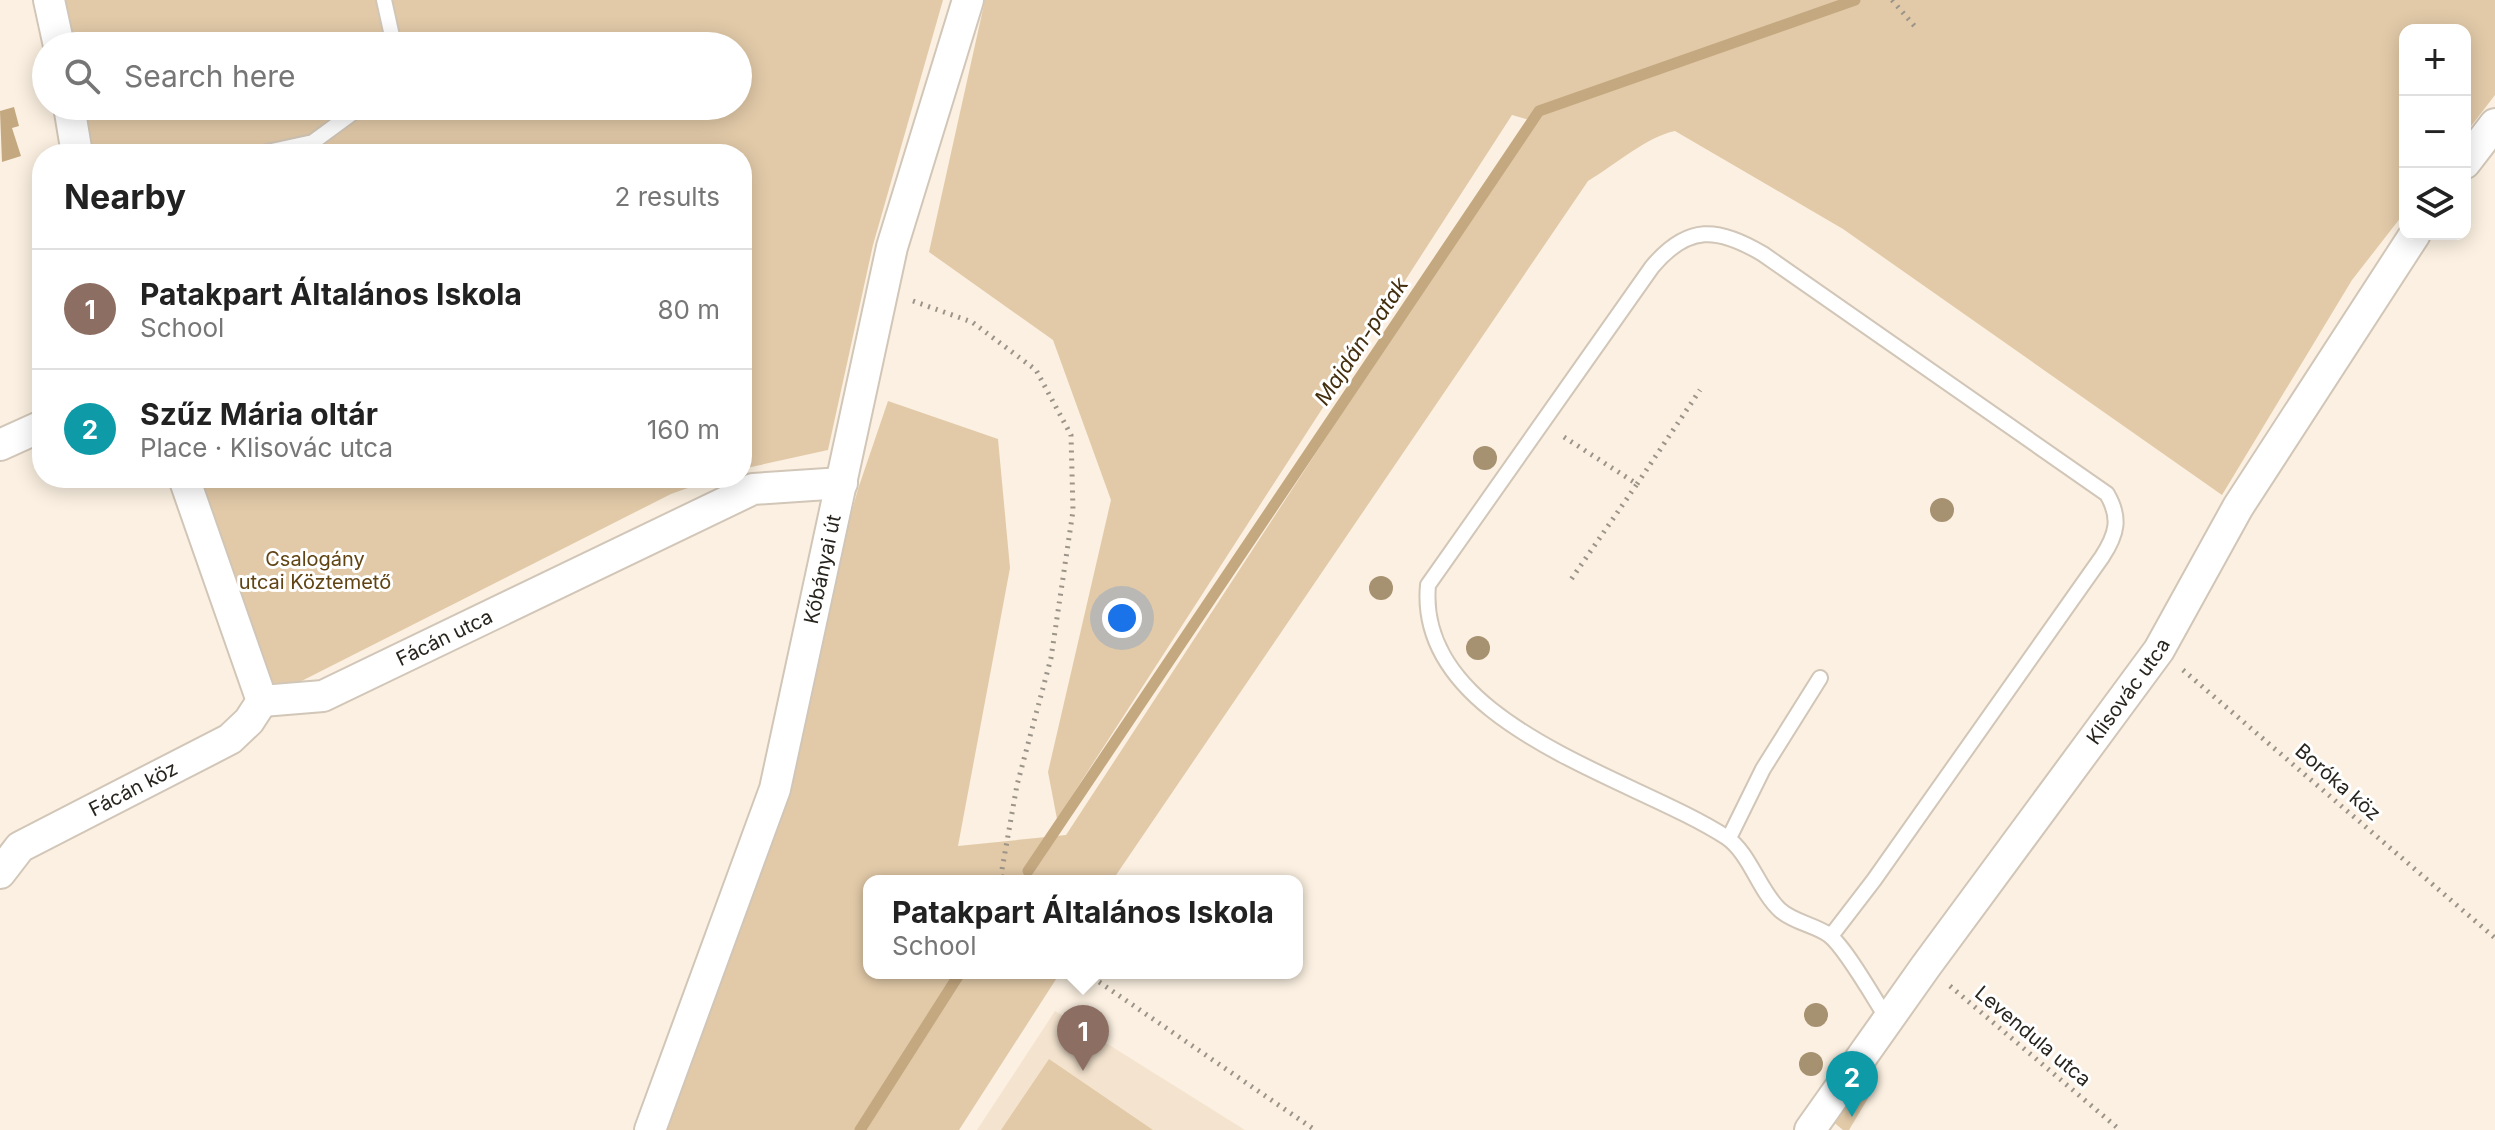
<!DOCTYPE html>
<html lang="en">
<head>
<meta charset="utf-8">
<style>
	:root { --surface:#fff; --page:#f6f6f6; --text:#222; --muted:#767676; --line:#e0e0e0; --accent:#8c6005 }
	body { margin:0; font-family:Inter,sans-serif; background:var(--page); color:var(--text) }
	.controls { position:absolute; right:24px; top:24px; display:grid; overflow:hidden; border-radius:16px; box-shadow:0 4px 20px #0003 }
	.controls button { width:72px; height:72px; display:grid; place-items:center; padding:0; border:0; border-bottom:2px solid var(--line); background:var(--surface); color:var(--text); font:40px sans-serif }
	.you { position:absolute; left:1122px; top:618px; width:28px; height:28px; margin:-20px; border:6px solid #fff; border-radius:50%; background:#1a73e8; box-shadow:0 0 0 12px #1a73e833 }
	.badge { display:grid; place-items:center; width:52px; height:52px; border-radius:50%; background:var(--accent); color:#fff; font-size:26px; font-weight:700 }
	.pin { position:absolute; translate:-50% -66px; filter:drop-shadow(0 2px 4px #0008) }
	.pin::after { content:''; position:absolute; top:42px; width:28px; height:24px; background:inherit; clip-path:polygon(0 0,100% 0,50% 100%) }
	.popup { position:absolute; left:863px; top:875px; width:440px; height:104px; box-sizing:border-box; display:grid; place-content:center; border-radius:16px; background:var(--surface); filter:drop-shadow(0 2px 6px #0005); font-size:26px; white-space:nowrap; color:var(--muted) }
	.popup b { font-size:30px; color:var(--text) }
	.popup::after { content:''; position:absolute; left:50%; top:100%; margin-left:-16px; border:16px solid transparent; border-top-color:var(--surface) }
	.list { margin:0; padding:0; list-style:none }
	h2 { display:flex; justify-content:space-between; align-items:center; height:104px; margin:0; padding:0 32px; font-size:34px }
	h2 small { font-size:26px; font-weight:400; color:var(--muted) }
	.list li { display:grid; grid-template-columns:52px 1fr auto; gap:24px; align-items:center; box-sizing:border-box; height:120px; padding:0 32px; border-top:2px solid var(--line) }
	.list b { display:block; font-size:30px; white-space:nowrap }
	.list p { margin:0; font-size:26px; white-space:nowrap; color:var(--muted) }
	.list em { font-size:26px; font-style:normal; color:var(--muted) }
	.icon { flex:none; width:44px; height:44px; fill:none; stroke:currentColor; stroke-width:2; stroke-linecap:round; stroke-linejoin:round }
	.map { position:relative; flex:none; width:2495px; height:1130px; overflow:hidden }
	.search { position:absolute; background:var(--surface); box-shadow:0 4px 20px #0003; left:32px; top:32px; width:720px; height:88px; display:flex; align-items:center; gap:20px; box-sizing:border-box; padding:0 28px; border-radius:44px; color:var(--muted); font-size:30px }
	.panel { position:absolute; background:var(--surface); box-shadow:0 4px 20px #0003; left:32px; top:144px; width:720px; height:344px; border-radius:32px }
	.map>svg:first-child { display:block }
	.built { fill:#f4e4cf }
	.green { fill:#e2caa8 }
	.water { fill:#c4a880 }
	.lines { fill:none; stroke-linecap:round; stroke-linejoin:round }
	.stream { stroke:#c4a880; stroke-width:11 }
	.lane-casing { stroke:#d1c6b7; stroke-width:18 }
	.street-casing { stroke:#d1c6b7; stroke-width:34 }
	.path { stroke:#9c9489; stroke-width:5; stroke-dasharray:2 6; stroke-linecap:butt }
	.lane { stroke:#fff; stroke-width:14 }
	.street { stroke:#fff; stroke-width:30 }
	.tree { fill:#a69170 }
	.labels { text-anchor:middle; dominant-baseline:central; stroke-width:6; stroke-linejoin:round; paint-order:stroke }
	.park-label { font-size:20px; fill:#604413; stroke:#fff }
	.street-label { font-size:20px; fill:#28241e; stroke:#fff }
	.water-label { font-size:22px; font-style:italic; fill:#432e0d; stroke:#fff }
</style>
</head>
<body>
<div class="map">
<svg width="2495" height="1130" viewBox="0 0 2495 1130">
	<rect width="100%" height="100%" fill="#fbf0e1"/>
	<!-- built -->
	<path class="built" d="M 1055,1011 L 1245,1130 L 977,1130 Z"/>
	<!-- green -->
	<g class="green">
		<path d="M 49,0 L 943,0 L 873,245 L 828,450 L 742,469 L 742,154 L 77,154 L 69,106 L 738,106 L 738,46 L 59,46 Z"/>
		<path d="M 985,0 L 2495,0 L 2495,95 L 2465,134 L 2465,30 L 2405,30 L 2405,212 L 2352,280 L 2222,495 L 1843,229 L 1675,131 C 1646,137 1615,165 1588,181 L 1112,881 L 869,881 L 869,973 L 1060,973 L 959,1130 L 650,1130 L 775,789 L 858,489 L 888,401 L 998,439 L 1010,568 L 958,846 L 1066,835 L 1533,121 L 1512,115 L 1057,819 L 1048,772 L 1111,500 L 1053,340 L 929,252 Z"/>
		<path d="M 184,478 L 716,478 L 671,494 L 262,701 Z"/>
		<path d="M 1049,1059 L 1153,1130 L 1001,1130 Z"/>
		<path d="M 1856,1087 L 1870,1095 L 1849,1130 L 1843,1130 L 1831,1120 Z"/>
	</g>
	<!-- water -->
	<path class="water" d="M 14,107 L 19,126 L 12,128 L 21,156 L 2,162 L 0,111 Z"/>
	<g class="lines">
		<!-- stream -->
		<g class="stream">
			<path d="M 1028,871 L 1539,111 L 1855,0"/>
			<path d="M 860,1130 L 960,973"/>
		</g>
		<defs>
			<g id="lane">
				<path d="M 384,0 L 392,36 L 390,46"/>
				<path d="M 258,154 L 313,142 L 362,106"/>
				<path d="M 1729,838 L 1763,769 L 1820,678"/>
				<path d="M 1831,936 L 1874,880 L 2102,557 C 2117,534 2121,518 2107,494 L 1763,254 C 1718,227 1688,224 1652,267 L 1428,585 C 1415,725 1634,777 1726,837 C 1750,853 1759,891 1780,910 C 1793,922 1815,925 1829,935 C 1846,948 1875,1000 1888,1020"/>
			</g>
			<g id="street">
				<path d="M 49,0 L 59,46"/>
				<path d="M 69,106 L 77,154"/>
				<path d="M 2465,163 L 2495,124"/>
				<path d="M 0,445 L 42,426"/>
				<path id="s1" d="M 184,478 L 262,701 L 323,696 L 753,489 L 842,483"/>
				<path id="s2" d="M 0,873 L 20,847 L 230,739 L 249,721 L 262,701"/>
				<path id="s3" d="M 650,1130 L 775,789 L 892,247 L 968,0"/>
				<path id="s4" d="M 1810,1130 L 1926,966 L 2159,650 L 2238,507 L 2415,234"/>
			</g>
		</defs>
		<!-- lane casing -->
		<use href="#lane" class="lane-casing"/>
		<!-- street casing -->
		<use href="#street" class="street-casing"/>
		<!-- path -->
		<g class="path">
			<path d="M 1892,0 L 1917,29"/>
			<path d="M 913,301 L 972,322 L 1036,370 L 1071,435 L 1073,511 L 1051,658 L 1017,785 L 1001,875 L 1004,881"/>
			<path d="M 1564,437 L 1637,484 L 1570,581"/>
			<path d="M 1637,484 L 1700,390"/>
			<path d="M 2183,670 L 2495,938"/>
			<path d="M 1086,973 L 1315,1130"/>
			<path d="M 1950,986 L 2120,1130"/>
		</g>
		<!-- lane -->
		<use href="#lane" class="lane"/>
		<!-- street -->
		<use href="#street" class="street"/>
	</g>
	<!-- trees -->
	<g class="tree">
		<circle cx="1485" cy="458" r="12"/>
		<circle cx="1942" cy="510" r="12"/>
		<circle cx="1381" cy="588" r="12"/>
		<circle cx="1478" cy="648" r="12"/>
		<circle cx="1816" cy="1015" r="12"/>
		<circle cx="1811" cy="1064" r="12"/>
	</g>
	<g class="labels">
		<!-- park labels -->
		<g class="park-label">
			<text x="315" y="559">Csalogány<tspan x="315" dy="23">utcai Köztemető</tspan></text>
		</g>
		<!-- street labels -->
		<g class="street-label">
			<text stroke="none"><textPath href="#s3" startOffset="588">Kőbányai út</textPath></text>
			<text stroke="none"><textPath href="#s1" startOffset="432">Fácán utca</textPath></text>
			<text stroke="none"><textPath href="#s4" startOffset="542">Klisovác utca</textPath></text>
			<text transform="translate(2338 782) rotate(41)">Boróka köz</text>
			<text stroke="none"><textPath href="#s2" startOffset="160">Fácán köz</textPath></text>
			<text transform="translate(2033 1036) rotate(40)">Levendula utca</text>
		</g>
		<!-- water labels -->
		<g class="water-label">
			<text transform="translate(1361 341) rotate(-56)">Majdán-patak</text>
		</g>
	</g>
</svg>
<div class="controls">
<button>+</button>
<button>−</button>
<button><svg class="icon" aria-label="layers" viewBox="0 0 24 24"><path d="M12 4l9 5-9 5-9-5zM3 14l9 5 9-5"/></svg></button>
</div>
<div class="you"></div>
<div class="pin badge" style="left:1083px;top:1071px;background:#8d6e63">1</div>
<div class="popup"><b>Patakpart Általános Iskola</b>School</div>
<div class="pin badge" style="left:1852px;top:1117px;background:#0f9aa8">2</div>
<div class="search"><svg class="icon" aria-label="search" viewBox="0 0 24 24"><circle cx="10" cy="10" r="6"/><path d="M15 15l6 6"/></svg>Search here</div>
<section class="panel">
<h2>Nearby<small>2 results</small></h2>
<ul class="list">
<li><span class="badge" style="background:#8d6e63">1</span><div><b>Patakpart Általános Iskola</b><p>School</p></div><em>80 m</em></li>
<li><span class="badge" style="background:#0f9aa8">2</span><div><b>Szűz Mária oltár</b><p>Place · Klisovác utca</p></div><em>160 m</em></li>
</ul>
</section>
</div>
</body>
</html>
